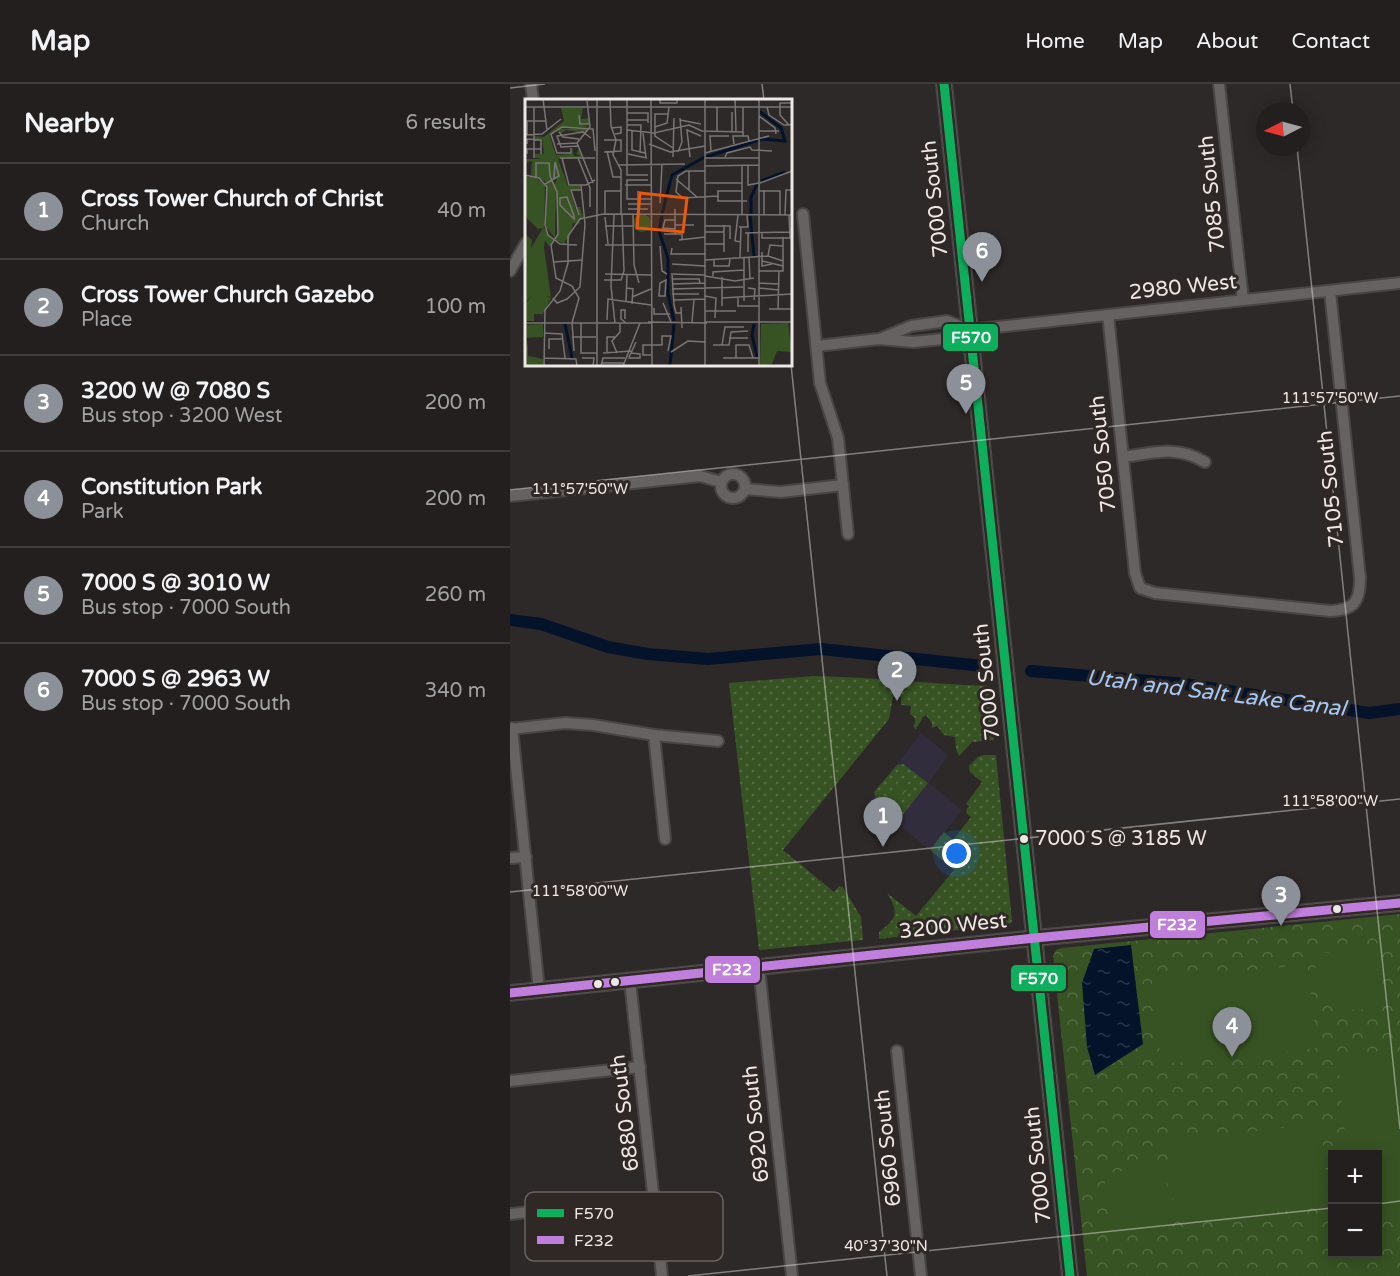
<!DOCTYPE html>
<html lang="en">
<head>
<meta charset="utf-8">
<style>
	:root { --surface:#221f1e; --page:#2e2c2b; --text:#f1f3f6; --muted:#a2a2a4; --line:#3f3d3c; --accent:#8c9099 }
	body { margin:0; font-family:"Varela Round",sans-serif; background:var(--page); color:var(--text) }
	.controls { position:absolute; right:18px; bottom:18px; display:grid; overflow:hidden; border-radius:0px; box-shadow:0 3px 15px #0003 }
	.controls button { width:54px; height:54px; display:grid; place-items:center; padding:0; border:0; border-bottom:2px solid var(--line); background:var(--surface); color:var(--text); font:30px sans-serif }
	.compass { position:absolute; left:746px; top:18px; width:54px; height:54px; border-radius:50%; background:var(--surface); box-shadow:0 3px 15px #0003; rotate:264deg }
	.you { position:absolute; left:447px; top:770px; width:21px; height:21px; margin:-15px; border:4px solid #fff; border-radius:50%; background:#1a73e8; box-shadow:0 0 0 9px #1a73e833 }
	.badge { display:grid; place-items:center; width:39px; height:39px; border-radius:50%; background:var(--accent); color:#fff; font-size:20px; font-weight:700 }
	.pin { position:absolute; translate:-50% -50px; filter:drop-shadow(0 2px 3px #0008) }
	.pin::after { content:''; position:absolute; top:32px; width:21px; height:18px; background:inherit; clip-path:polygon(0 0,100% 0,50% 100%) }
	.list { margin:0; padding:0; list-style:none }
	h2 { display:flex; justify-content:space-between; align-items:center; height:78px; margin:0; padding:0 24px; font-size:26px }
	h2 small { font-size:20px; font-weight:400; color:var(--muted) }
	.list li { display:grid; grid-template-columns:39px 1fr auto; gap:18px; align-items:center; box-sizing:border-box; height:96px; padding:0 24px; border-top:2px solid var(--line) }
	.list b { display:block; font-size:22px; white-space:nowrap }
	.list p { margin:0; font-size:20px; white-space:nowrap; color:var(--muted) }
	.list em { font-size:20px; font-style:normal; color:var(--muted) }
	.map { position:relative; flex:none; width:890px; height:1192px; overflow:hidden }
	header { display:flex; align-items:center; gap:36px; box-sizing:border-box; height:84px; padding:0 30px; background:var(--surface); border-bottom:2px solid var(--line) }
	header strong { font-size:28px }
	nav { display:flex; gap:33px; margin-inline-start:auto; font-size:21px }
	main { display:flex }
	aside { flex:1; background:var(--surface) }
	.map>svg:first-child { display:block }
	.education { fill:#312d3c }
	.grass { fill:url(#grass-dots) }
	.park { fill:url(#park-crowns); fill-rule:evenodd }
	.pitch { fill:#375323 }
	.water { fill:url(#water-ripples) }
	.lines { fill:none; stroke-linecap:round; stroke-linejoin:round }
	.canal { stroke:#04132a; stroke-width:12 }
	.street-casing { stroke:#494544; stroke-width:14 }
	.secondary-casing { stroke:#494544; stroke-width:18 }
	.street { stroke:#656261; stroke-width:10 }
	.secondary { stroke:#656261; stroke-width:15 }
	.bus-1-casing { stroke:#302825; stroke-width:14 }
	.bus-2-casing { stroke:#302825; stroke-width:14 }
	.bus-1 { stroke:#0daf5c; stroke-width:9 }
	.bus-2 { stroke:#c07fdc; stroke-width:9 }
	.ticks { fill:none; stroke:#ede8e6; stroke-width:1.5; stroke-opacity:0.45 }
	.bus-dot { fill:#ede8e6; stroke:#302825; stroke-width:2 }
	.labels { text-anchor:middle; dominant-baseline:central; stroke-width:6; stroke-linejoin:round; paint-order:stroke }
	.bus-label { font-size:20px; fill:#ede8e6; stroke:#302825; text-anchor:start }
	.street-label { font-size:21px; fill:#ede8e6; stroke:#302825 }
	.water-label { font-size:22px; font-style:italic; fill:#a3c9f7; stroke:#302825 }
	.inset-river { fill:none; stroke:#04132a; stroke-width:3 }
	.inset-road { fill:none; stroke:#7a7574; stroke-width:1.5 }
	.view { fill:#e8590c; fill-opacity:0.15; stroke:#e8590c; stroke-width:3 }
	.inset-edge { fill:none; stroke:#ede8e6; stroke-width:3 }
	.key { fill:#302825; stroke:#69625f; stroke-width:1.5 }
	.key-label { font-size:16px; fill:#ede8e6 }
	.ticks-label { font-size:15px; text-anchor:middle; fill:#ede8e6; stroke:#302825; stroke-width:6; stroke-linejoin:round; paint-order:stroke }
	.line-badge { stroke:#302825; stroke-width:2 }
	.badge-label { font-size:16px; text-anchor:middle; font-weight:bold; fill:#fff }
</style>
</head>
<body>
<header>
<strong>Map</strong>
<nav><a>Home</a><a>Map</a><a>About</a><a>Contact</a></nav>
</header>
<main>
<aside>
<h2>Nearby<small>6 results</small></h2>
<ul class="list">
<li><span class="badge">1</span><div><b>Cross Tower Church of Christ</b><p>Church</p></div><em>40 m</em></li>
<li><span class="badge">2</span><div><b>Cross Tower Church Gazebo</b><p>Place</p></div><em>100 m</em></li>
<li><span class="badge">3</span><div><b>3200 W @ 7080 S</b><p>Bus stop · 3200 West</p></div><em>200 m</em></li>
<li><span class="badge">4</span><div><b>Constitution Park</b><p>Park</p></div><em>200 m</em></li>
<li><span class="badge">5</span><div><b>7000 S @ 3010 W</b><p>Bus stop · 7000 South</p></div><em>260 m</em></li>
<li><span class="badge">6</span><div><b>7000 S @ 2963 W</b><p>Bus stop · 7000 South</p></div><em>340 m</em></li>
</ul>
</aside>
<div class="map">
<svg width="890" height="1192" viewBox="0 0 890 1192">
	<defs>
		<pattern id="grass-dots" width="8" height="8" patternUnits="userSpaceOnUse" patternTransform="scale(1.5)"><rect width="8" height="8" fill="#375323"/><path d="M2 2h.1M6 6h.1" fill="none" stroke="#546c43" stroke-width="1.8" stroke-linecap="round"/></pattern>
		<pattern id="park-crowns" width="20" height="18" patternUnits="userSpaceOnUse" patternTransform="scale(1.5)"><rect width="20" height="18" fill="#375323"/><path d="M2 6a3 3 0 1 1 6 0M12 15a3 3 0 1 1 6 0" fill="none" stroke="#546c43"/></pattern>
		<pattern id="water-ripples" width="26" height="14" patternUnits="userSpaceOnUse" patternTransform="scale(1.5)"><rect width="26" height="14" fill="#04132a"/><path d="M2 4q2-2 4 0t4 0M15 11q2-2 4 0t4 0" fill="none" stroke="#293549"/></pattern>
	</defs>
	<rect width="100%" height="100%" fill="#2d2928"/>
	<!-- education -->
	<path class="education" d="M 411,649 L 438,671 L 419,699 L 452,726 L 420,766 L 359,717 Z"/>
	<!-- grass -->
	<g class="grass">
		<path d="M 304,592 C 362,593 420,600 478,602 L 484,656 L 462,658 L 449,672 L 446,665 L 445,653 L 434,651 L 427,642 L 422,644 L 422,639 L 416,631 L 413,633 L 406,645 L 403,642 L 405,639 L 405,634 L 400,630 L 401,622 L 391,621 L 391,613 L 383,613 L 379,635 L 273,766 L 324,808 L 329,802 L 333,803 L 351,833 L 353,856 L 249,866 L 219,599 Z"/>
		<path d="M 474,671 L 486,671 L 502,837 L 500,840 L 369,855 L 369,848 C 386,835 390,829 377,809 L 406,832 L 444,786 L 420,766 L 434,748 L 443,756 L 461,733 L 456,729 L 457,724 L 460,723 L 456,720 L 472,698 L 460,688 L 459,682 L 468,673 Z"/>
		<path d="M 393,680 L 418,699 L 390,734 L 366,714 L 364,708 L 387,681 Z"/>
	</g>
	<!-- park -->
	<g class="park">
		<path d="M 392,694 L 401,702 L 388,716 L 380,709 Z"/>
		<path d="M 890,830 L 890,1192 L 577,1192 L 543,872 L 546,866 L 552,864 ZM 822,1070 L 868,1070 L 868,1170 L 822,1170 Z"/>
	</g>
	<!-- pitch -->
	<g class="pitch">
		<path d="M 856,864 L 866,872 L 870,923 C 853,926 815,933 809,909 C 806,897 806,883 804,870 Z"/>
		<path d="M 797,880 L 807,964 L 651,980 L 642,898 Z"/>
		<path d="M 890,970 L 890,1131 L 868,1133 L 868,1070 L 837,1070 L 828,978 Z"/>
		<path d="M 811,1040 L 819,1122 L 665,1138 L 657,1056 Z"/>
		<path d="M 638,1083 L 655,1091 L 662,1144 L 608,1150 L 600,1143 L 594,1090 Z"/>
	</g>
	<!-- water -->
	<path class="water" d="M 621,861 L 633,960 L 585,991 L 577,963 L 572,899 L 584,865 Z"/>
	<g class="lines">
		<!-- canal -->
		<g class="canal">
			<path d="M 0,536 L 31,540 L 98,563 L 138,570 L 198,575 L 311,565 L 473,582"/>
			<path d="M 521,587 L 675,600 L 859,629 L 890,625"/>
		</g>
		<defs>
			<g id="street">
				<path d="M 21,0 L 23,16"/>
				<path d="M 709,0 L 733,216"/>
				<path d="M 293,130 L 310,299 L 328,354 L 338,450"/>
				<path d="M 0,187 L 16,159"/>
				<path d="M 598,231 L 625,489 L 630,504 L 645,509 L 820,527 C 844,526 850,518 850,494 L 820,207"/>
				<path d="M 372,254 L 401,242 L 437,237 L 460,246"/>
				<path d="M 307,262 L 369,255 L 403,258 L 433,255 L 460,246 L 890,199"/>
				<path d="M 613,373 C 644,369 667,361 695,378"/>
				<circle cx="223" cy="402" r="12"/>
				<path d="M 235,405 L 271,408 L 333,401"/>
				<path d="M 0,412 L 190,392 L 211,398"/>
				<path d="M 2,644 L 29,906"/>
				<path d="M 0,645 L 55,639 L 83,641 L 144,651 L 208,657"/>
				<path d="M 144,651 L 155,755"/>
				<path d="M 0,774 L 16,773"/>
				<path d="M 249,884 L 282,1192"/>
				<path d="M 120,897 L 152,1192"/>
				<path d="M 387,967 L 411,1192"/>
				<path d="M 0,997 L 130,983"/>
				<path d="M 0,1130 L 145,1115"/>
			</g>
			<g id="secondary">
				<path d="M 434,0 L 560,1192"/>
				<path d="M 0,909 L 525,854 L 890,819"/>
			</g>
		</defs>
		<!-- street casing -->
		<use href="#street" class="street-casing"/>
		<!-- secondary casing -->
		<use href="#secondary" class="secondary-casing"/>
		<!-- street -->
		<use href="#street" class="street"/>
		<!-- secondary -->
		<use href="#secondary" class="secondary"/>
		<defs>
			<path id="bus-1" d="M 434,0 L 560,1192"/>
			<path id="bus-2" d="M 0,909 L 525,854 L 890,819"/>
		</defs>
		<!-- bus-1 casing -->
		<use href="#bus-1" class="bus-1-casing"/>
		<!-- bus-2 casing -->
		<use href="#bus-2" class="bus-2-casing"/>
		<!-- bus-1 -->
		<use href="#bus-1" class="bus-1"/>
		<!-- bus-2 -->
		<use href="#bus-2" class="bus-2"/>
	</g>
	<!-- ticks -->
	<path class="ticks" d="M 252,0 L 254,16M 780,0 L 783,27M 0,4 L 35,0M 787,63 L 890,1045M 280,271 L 377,1192M 0,406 L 890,312M 0,808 L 890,715M 868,1120 L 890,1117M 178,1192 L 822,1124"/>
	<!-- markers -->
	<g class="bus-dot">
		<circle cx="514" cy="755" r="5"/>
		<circle cx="827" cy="825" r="5"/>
		<circle cx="105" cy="898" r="5"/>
		<circle cx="88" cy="900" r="5"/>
	</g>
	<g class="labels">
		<!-- bus labels -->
		<g class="bus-label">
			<text x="525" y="755">7000 S @ 3185 W</text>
		</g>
		<!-- street labels -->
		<g class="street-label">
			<text transform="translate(702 110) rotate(-96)">7085 South</text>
			<text transform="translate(425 115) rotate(-96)">7000 South</text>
			<text transform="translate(673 203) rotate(-6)">2980 West</text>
			<text transform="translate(593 370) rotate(-96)">7050 South</text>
			<text transform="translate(821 405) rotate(-96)">7105 South</text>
			<text transform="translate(477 598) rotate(-96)">7000 South</text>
			<text transform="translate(443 842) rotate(-6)">3200 West</text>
			<text transform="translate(115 1029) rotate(-97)">6880 South</text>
			<text transform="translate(246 1040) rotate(-96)">6920 South</text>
			<text transform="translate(378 1064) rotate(-96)">6960 South</text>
			<text transform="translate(528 1081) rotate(-96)">7000 South</text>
		</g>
		<!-- water labels -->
		<g class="water-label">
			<text transform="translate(706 609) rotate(7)">Utah and Salt Lake Canal</text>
		</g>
	</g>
	<!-- overview -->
	<g transform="translate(15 15)">
		<rect width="267" height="267" fill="#2d2928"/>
		<path d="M 36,9 L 58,9 L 56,20 L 64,19 L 64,25 L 54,24 L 64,28 L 37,28 L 33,30 L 64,29 L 60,34 L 41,31 L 35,35 L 32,30 L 25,36 L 30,56 L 47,55 L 47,49 L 49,57 L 56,57 L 51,55 L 54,50 L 57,56 L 57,59 L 33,60 L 43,87 L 56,87 L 55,91 L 45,91 L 53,118 L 52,108 L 55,108 L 58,118 L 53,123 L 57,125 L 48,124 L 43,145 L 41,140 L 39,145 L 30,141 L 33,134 L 31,90 L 30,139 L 21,128 L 21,85 L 27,81 L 30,85 L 32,80 L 21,83 L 6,76 L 7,62 L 0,64 L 0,60 L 17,60 L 10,59 L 10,55 L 19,55 L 17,40 L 10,40 L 9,37 L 19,38 L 39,22 ZM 0,77 L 10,78 L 20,86 L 19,129 L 28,141 L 24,148 L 20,141 L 19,149 L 26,198 L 19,197 L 26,199 L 18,215 L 9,215 L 9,222 L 0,222 L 0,205 L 8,196 L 0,204 L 0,135 L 7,141 L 6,149 L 18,129 L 13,130 L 0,117 Z" fill="#375323"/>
		<path d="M 58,9 L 23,35 L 35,66 L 52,120 L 43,96 L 37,96 L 43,94 L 32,63 L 19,62 L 19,38 ZM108 124a9 9 0 1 1 18 0a9 9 0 1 1-18 0ZM 263,224 L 267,253 L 252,252 L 247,265 L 235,267 L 236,225 ZM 18,225 L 18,238 L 1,239 L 3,247 L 3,257 L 18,260 L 18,267 L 0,267 L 0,226 Z" fill="#375323"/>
		<path class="inset-river" d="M 181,58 L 237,40 L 260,42 L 256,29 L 234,12M 236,82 L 260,73M 137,115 L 147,76 L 180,58M 226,115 L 226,98 L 232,85M 137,117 L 134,132 L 143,159 L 143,195 L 149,222M 225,117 L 229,157M 40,225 L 47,259M 229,225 L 227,236 L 232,258M 145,267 L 149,225"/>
		<path class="inset-road" d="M 18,0 L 22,31M 85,0 L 86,27 L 91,41 L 88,56 L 96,71 L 96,115M 102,0 L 102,76 L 123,76M 126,0 L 127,267M 135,0 L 135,4 L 152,4 L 152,0M 180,0 L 180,267M 210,0 L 211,32M 234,0 L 234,267M 62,2 L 65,28 L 52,44 L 68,84M 0,8 L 267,8M 9,8 L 9,59M 192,8 L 192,32M 218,8 L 218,37M 242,8 L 244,16 L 259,26 L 267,26M 207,13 L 207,32M 102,14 L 123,14 L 123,24M 143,15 L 130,15 L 130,37 L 148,49M 54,16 L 55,25 L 65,25M 234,17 L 250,29 L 251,35M 102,21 L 123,21M 155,21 L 176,25M 102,26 L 116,26 L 115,54M 264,26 L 255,16 L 255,4 L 267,4M 130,28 L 142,24 L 144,8M 86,29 L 96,28 L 96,34 L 90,35M 102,31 L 129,34 L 164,26 L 177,32 L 218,33M 107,31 L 107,51 L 120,54M 234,32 L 254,32M 34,33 L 38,38 L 54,40M 118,34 L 121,59M 0,36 L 17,35 L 36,20M 2,36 L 2,22 L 21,22M 79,41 L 96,41 L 96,52 L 79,53M 2,45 L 2,40 L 16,41 L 16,55M 32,45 L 52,44M 124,45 L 145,53 L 180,47M 209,45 L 208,37 L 223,37 L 224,42M 54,47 L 36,48 L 32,37 L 58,33 L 66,39M 46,49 L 46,54 L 32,54 L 26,35 L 37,28 L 68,30 L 70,52M 82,52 L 88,78 L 96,78M 153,53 L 157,43 L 155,19M 186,53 L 185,37 L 204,37M 180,54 L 244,37M 2,55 L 2,50 L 16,50M 103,55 L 122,59M 148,58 L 149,19M 165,58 L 162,31 L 176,37M 200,58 L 202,54 L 225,48 L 227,51 L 247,52M 35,59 L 70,59M 37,59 L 44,86 L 61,86 L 70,81M 53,59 L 65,89 L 65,108M 180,59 L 234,59M 94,66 L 160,65M 223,66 L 223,86 L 234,84M 180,67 L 234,66M 164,72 L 164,91M 180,72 L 161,72 L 153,77 L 151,93 L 158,99 L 193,97M 0,76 L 14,79 L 22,88 L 20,126 L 23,136 L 35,145 L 52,146M 25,77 L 32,93 L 33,135 L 26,146 L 31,179 L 47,187 L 54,199 L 47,224M 11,78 L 11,64 L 24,64 L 25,77M 151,80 L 172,98M 123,81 L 102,81 L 102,100 L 126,100M 180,84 L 217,84M 235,84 L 267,72M 20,85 L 34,77 L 30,63 L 29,79M 100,86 L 126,86M 239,91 L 239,116M 217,92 L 193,92 L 193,102 L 222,102M 234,92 L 255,92 L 255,116M 42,98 L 49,117 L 49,120 L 35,106 L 35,99 ZM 135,104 L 137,65M 103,105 L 126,105M 103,110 L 123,110M 150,110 L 150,135M 80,114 L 80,92 L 96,92M 113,115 L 113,92M 54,116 L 46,91 L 56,91M 89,116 L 86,187 L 90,224M 108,116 L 109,166 L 114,184M 213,116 L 210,142 L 216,143M 217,116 L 217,66M 260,116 L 261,91 L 267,91M 80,118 L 83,145M 150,121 L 140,121 L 138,129 L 150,130M 150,126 L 169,126M 80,127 L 108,127M 180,127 L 205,127 L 205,140M 214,128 L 223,128 L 222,116M 180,133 L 199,133M 237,133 L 237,139 L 265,139 L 264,116M 220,134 L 265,133M 139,135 L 157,135 L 157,141M 154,141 L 180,138M 180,145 L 199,145M 80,146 L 126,146M 135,147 L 137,172 L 142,175M 147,149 L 146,155 L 180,155M 199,153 L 199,126M 223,153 L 223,134M 237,153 L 237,167 L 247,165M 243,157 L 245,146 L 258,147M 215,159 L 216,128M 219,159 L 219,202M 224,159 L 225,179M 180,161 L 243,157 L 258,162M 189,161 L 189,167 L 204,167 L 205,160M 237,162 L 258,167M 28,163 L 58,161M 147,165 L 180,167M 234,172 L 258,172 L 258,138M 80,175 L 126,176M 146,175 L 180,176M 147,175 L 149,206 L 151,214 L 157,214M 180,177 L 210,182 L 229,179M 188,177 L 188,173 L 219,171M 147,180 L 174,180 L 175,184M 79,181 L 96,181 L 99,172 L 97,116M 141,181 L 140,197 L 134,197 L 135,184 ZM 234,184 L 254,185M 147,185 L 180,184M 102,189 L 108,190 L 107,205M 180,189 L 218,188M 223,189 L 230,190 L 229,201M 234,189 L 254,191M 147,190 L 180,189M 147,195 L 174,195M 180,197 L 191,199 L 190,219M 107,198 L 126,190M 28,199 L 32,204 L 42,200 L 55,188 L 60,125 L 56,86M 197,199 L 267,195M 213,199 L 213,207 L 234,207M 148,201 L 180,200M 101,203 L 102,176M 138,204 L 146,223M 197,207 L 197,178M 156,208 L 157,229M 129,209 L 129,215 L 145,215M 244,210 L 267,210M 253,210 L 254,172M 180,212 L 211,212M 100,220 L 100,211 L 96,211 L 96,220 L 101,224M 82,221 L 83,200 L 126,206M 47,223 L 49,252M 123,223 L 182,224M 167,223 L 169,201M 180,223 L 267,223M 0,224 L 126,224M 56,224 L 56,254 L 72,254M 19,234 L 37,235 L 40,259M 47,238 L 71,238M 204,239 L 223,239M 188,246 L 204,246 L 206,233 L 223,232M 197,246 L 200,228 L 219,228M 24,250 L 24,240 L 38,240M 146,253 L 163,242 L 180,243M 78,254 L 106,252M 82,254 L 82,238 L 90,238M 92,254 L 87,242 L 95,233 L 95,224M 106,254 L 115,255 L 115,259 L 104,259 L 104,258 L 106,254 L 111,243M 126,256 L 118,256 L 118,246 L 137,246 L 137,237 L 146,237 L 143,252M 19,259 L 51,260 L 52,267M 57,259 L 69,259 L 68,267M 198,259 L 235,259M 211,259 L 211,246 L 224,246 L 228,259M 77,264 L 99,264M 19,267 L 20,211 L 35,192 L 43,164 L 43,137 L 55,120 L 78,115 L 267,116M 72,267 L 72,0M 76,267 L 78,259 L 100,259M 98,267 L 115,224"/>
		<path class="view" d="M 115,94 L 162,99 L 158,133 L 112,129 Z"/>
		<rect width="267" height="267" class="inset-edge"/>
	</g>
	<!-- legend -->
	<rect x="15" y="1108" width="198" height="69" rx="9" class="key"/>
	<rect x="27" y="1125" width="27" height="8" fill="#0daf5c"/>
	<rect x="27" y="1152" width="27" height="8" fill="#c07fdc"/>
	<g class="key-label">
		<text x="64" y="1135">F570</text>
		<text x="64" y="1162">F232</text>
	</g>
	<g class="ticks-label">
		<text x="820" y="319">111°57'50"W</text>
		<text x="70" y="410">111°57'50"W</text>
		<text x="820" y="722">111°58'00"W</text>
		<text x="70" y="812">111°58'00"W</text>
		<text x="376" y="1167">40°37'30"N</text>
	</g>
	<g class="line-badge">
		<rect x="432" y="239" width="57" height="29" rx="6" fill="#0daf5c"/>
		<rect x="639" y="826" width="57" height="29" rx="6" fill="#c07fdc"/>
		<rect x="194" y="871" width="57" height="29" rx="6" fill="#c07fdc"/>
		<rect x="500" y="880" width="57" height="28" rx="6" fill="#0daf5c"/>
	</g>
	<g class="badge-label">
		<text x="461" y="259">F570</text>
		<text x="667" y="846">F232</text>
		<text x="222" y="891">F232</text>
		<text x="528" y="900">F570</text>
	</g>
</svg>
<div class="controls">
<button>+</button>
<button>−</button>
</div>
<svg class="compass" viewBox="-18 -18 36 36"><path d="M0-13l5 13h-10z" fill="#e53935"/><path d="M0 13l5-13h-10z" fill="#a2a2a4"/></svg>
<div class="you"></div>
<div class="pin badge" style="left:373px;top:763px">1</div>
<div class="pin badge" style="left:387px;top:617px">2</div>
<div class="pin badge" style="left:771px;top:842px">3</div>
<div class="pin badge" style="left:722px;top:973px">4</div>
<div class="pin badge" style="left:456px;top:330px">5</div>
<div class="pin badge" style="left:472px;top:198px">6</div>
</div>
</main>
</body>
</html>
